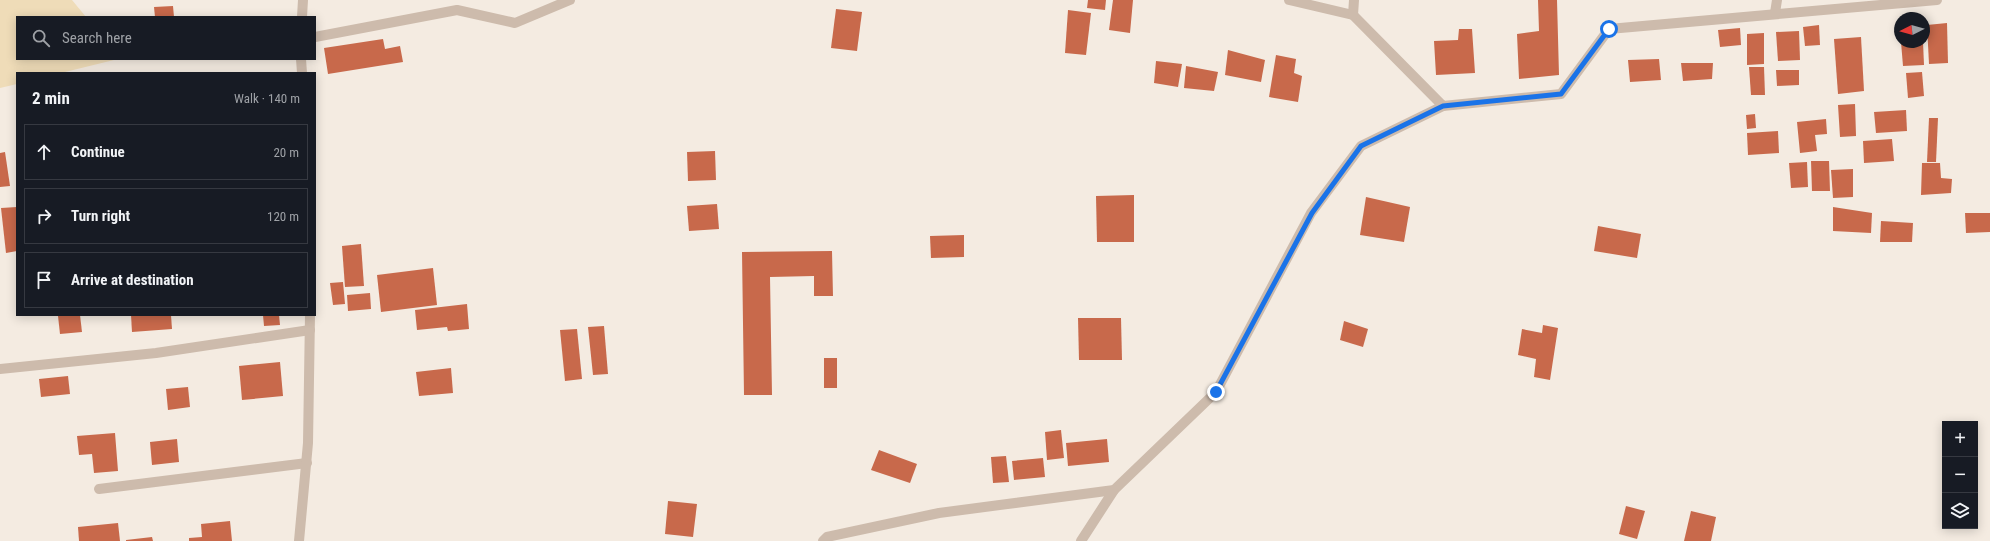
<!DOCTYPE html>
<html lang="en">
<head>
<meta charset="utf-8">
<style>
	:root { --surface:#171b24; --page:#20242c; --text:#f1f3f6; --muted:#9ea1a6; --line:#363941 }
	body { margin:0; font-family:"Roboto Condensed",sans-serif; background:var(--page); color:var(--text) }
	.controls { position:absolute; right:12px; bottom:12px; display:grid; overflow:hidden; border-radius:0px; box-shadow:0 2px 10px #0003 }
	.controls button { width:36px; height:36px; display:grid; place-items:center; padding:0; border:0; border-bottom:1px solid var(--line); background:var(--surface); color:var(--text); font:20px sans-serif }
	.compass { position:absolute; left:1894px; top:12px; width:36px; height:36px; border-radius:50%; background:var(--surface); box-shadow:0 2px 10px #0003; rotate:264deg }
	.stop { position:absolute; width:12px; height:12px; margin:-9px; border:3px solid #1a73e8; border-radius:50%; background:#fff }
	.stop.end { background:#1a73e8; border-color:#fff; box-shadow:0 1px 4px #0008 }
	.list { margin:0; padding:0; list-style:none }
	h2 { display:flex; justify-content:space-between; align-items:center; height:52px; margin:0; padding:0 16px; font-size:17px }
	h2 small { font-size:13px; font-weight:400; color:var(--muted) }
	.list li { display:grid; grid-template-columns:26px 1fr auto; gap:12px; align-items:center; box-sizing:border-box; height:56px; margin:0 8px 8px; padding:0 8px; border:1px solid var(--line); border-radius:0px }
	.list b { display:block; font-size:15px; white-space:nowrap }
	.list em { font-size:13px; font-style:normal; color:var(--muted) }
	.icon { flex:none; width:22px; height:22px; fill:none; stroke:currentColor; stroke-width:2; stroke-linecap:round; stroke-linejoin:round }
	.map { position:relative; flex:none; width:1990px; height:541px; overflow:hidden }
	.search { position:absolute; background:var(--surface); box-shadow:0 2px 10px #0003; left:16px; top:16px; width:300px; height:44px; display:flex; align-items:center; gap:10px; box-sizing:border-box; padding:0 14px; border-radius:0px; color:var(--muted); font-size:15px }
	.panel { position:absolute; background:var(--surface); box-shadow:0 2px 10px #0003; left:16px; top:72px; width:300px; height:244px; border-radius:0px }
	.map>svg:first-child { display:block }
	.sand { fill:#efdcb8 }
	.building { fill:#c8694b }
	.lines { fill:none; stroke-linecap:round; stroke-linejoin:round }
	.street { stroke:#cdbbac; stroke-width:10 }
	.route { stroke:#1a73e8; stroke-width:5 }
</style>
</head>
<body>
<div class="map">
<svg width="1990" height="541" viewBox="0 0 1990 541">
	<rect width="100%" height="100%" fill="#f4ebe1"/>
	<!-- sand -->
	<path class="sand" d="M 0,0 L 72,0 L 86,17 L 17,17 L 17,59 L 118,59 L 61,73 L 17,73 L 17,84 L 0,88 Z"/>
	<!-- building -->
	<g class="building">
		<path d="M 1088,0 L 1106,0 L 1105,10 L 1087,8 Z"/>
		<path d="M 1113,0 L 1133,0 L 1130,33 L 1109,30 Z"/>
		<path d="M 1538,0 L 1557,0 L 1559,75 L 1519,79 L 1517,34 L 1539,31 Z"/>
		<path d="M 173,6 L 174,17 L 155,17 L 154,7 Z"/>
		<path d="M 836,9 L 862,12 L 857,51 L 831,48 Z"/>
		<path d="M 1068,10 L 1091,13 L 1086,55 L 1065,53 Z"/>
		<path d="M 1947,23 L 1948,63 L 1929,64 L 1927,25 Z"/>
		<path d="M 1819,25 L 1820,45 L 1805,46 L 1803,27 Z"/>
		<path d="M 1740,28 L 1741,45 L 1720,47 L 1718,30 Z"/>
		<path d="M 1459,29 L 1472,29 L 1475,73 L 1436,75 L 1434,41 L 1458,40 Z"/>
		<path d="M 1799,31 L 1800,60 L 1778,61 L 1776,32 Z"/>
		<path d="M 1764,33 L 1764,64 L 1747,65 L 1747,34 Z"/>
		<path d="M 1861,37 L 1864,91 L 1838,94 L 1834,39 Z"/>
		<path d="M 383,39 L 385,49 L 400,46 L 403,62 L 328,74 L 324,48 Z"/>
		<path d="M 1901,42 L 1923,42 L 1924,65 L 1903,66 Z"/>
		<path d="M 1228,50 L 1265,60 L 1261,82 L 1225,75 Z"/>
		<path d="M 1276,55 L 1296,59 L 1294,73 L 1302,76 L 1298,102 L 1269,97 Z"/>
		<path d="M 1659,59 L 1661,80 L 1630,82 L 1628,60 Z"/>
		<path d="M 1156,61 L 1182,64 L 1178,87 L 1154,83 Z"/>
		<path d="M 1681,63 L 1713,63 L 1712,79 L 1683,81 Z"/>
		<path d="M 1186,66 L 1218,72 L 1214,91 L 1184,88 Z"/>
		<path d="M 1749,67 L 1764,67 L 1765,95 L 1751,95 Z"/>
		<path d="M 1776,70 L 1799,70 L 1799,85 L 1777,86 Z"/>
		<path d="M 1922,72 L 1924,96 L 1908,98 L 1906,73 Z"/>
		<path d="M 1855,104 L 1856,136 L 1840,137 L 1838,105 Z"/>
		<path d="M 1906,110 L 1907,131 L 1876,133 L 1874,112 Z"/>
		<path d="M 1755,114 L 1756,128 L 1747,129 L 1746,115 Z"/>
		<path d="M 1929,118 L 1938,118 L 1936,162 L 1927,162 Z"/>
		<path d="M 1826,119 L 1827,134 L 1815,135 L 1817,151 L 1800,153 L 1797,122 Z"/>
		<path d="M 1778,131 L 1779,153 L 1748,155 L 1747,133 Z"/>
		<path d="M 1892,139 L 1894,161 L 1864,163 L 1863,141 Z"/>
		<path d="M 715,151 L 716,180 L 688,181 L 687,152 Z"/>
		<path d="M 5,152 L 10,186 L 0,187 L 0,153 Z"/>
		<path d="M 1811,161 L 1829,161 L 1830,191 L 1812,191 Z"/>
		<path d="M 1807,162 L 1808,187 L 1791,188 L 1789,163 Z"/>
		<path d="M 1922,163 L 1940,163 L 1941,178 L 1952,179 L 1951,193 L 1921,195 Z"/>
		<path d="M 1853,169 L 1853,197 L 1833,198 L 1831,170 Z"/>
		<path d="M 1134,195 L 1134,242 L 1097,242 L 1096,196 Z"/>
		<path d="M 1366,197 L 1410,207 L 1404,242 L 1360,235 Z"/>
		<path d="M 717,204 L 719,229 L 689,231 L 687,206 Z"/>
		<path d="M 17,207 L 17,251 L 6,253 L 1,208 Z"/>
		<path d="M 1833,207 L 1872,213 L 1871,233 L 1833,231 Z"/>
		<path d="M 1965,213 L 1990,213 L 1990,232 L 1966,233 Z"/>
		<path d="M 1881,221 L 1913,223 L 1912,242 L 1880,242 Z"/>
		<path d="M 1598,226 L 1641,234 L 1637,258 L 1594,251 Z"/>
		<path d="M 964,235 L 964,257 L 931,258 L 930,236 Z"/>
		<path d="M 361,244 L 364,286 L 345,287 L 342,246 Z"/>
		<path d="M 832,251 L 833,296 L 814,296 L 814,276 L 770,277 L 772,395 L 744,395 L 742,252 Z"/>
		<path d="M 433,268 L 437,305 L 381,312 L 377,275 Z"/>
		<path d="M 343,282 L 345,304 L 333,305 L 330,283 Z"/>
		<path d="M 370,293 L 371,309 L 348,311 L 347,295 Z"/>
		<path d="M 467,304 L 469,329 L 448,331 L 447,327 L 417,330 L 415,310 Z"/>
		<path d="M 67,315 L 80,315 L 82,332 L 60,334 L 58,316 Z"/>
		<path d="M 131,315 L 171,315 L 172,329 L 132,332 Z"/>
		<path d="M 263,315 L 279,315 L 280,325 L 264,326 Z"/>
		<path d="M 1078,318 L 1121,318 L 1122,360 L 1079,360 Z"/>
		<path d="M 1344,321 L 1368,329 L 1363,347 L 1340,340 Z"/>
		<path d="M 1543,325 L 1558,328 L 1550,380 L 1534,377 L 1536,359 L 1518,355 L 1522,329 L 1542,333 Z"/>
		<path d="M 604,326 L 608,374 L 593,375 L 588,327 Z"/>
		<path d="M 577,329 L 582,379 L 565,381 L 560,330 Z"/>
		<rect x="824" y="358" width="13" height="30"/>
		<path d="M 280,362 L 283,396 L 242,400 L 239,366 Z"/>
		<path d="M 451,368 L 453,393 L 419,396 L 416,372 Z"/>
		<path d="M 68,376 L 70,394 L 41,397 L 39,379 Z"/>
		<path d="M 188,387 L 190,407 L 168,410 L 166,389 Z"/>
		<path d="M 1061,430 L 1064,458 L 1047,460 L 1045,432 Z"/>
		<path d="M 115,433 L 118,471 L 94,473 L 92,454 L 79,455 L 77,436 Z"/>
		<path d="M 177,439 L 179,462 L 152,465 L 150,442 Z"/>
		<path d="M 1107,439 L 1109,462 L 1068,466 L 1066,443 Z"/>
		<path d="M 879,450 L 917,464 L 910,483 L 871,470 Z"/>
		<path d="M 1006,456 L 1009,482 L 993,483 L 991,457 Z"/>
		<path d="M 1043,458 L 1045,477 L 1014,480 L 1012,461 Z"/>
		<path d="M 668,501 L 697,504 L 693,537 L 665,534 Z"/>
		<path d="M 1626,506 L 1645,511 L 1637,539 L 1619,534 Z"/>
		<path d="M 1691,511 L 1716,517 L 1711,541 L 1684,541 Z"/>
		<path d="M 230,521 L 232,541 L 189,541 L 189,538 L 202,537 L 201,524 Z"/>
		<path d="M 118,523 L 120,541 L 79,541 L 78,527 Z"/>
		<path d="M 152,537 L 153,541 L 126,541 L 126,540 Z"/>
	</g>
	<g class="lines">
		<!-- street -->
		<g class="street">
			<path d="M 1289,0 L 1353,15 L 1443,106 L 1561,94 L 1609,29 L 1937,0"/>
			<path d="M 1775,13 L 1777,0"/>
			<path d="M 1353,15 L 1354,0"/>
			<path d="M 302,17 L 303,0"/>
			<path d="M 315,37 L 457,10 L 515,23 L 570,0"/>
			<path d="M 301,59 L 302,73"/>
			<path d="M 0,369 L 156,353 L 310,330"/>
			<path d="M 99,489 L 307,463"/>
			<path d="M 299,541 L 308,443 L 310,315"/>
			<path d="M 823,541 L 827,537 L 939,513 L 1114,490 L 1216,392 L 1311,213 L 1361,146 L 1443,106"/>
			<path d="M 1081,541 L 1114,490"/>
		</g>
	</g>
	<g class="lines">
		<!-- route -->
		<path class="route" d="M 1216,392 L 1312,213 L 1361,146 L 1443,106 L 1561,94 L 1609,29"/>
	</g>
</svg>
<div class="controls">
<button>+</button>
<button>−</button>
<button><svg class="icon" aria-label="layers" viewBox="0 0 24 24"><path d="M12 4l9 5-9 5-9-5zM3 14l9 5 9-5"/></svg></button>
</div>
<svg class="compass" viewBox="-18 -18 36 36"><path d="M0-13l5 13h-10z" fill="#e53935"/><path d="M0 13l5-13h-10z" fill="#9ea1a6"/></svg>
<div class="stop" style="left:1609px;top:29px"></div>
<div class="stop end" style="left:1216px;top:392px"></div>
<div class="search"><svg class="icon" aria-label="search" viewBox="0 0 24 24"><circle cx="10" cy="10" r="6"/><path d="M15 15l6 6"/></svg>Search here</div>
<section class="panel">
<h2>2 min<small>Walk · 140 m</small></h2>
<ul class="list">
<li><svg class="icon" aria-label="ahead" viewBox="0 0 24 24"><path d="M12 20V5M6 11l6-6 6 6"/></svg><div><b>Continue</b></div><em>20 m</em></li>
<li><svg class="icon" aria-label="right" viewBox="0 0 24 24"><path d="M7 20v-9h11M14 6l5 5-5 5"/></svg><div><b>Turn right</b></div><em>120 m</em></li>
<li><svg class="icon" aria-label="arrive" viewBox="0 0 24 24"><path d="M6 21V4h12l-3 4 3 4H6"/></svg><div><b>Arrive at destination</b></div></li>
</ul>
</section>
</div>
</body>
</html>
